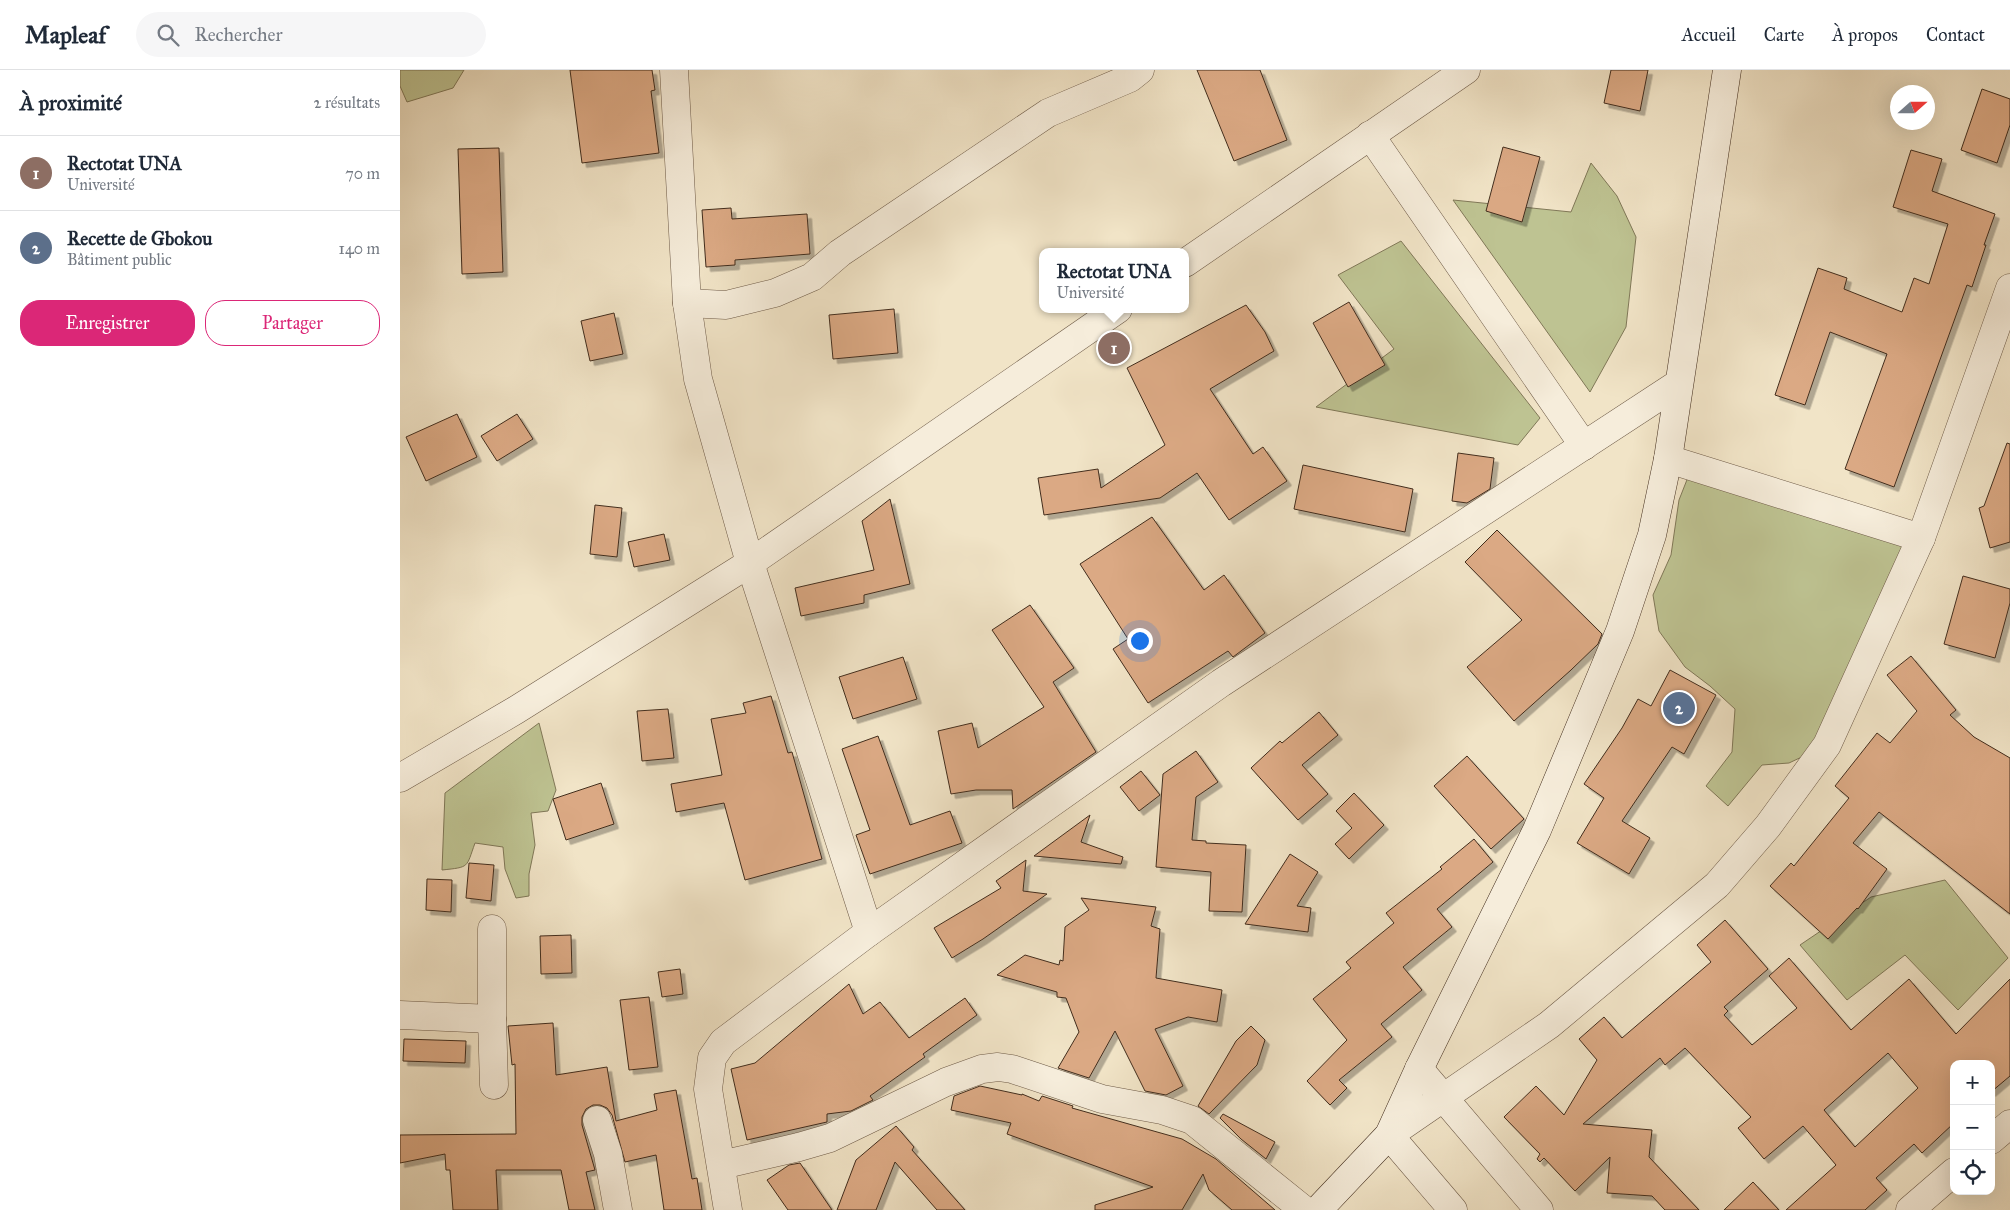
<!DOCTYPE html>
<html lang="fr">
<head>
<meta charset="utf-8">
<style>
	:root { --surface:#fff; --page:#f6f6f7; --text:#1f2937; --muted:#747a83; --line:#e0e1e3; --accent:#db2777 }
	body { margin:0; font-family:"IM FELL Great Primer",serif; background:var(--page); color:var(--text) }
	.controls { position:absolute; right:15px; bottom:15px; display:grid; overflow:hidden; border-radius:10px; box-shadow:0 5px 20px #0002 }
	.controls button { width:45px; height:45px; display:grid; place-items:center; padding:0; border:0; border-bottom:1px solid var(--line); background:var(--surface); color:var(--text); font:25px sans-serif }
	.compass { position:absolute; left:1490px; top:15px; width:45px; height:45px; border-radius:50%; background:var(--surface); box-shadow:0 5px 20px #0002; rotate:69deg }
	.you { position:absolute; left:739px; top:570px; width:18px; height:18px; margin:-12px; border:4px solid #fff; border-radius:50%; background:#1a73e8; box-shadow:0 0 0 8px #1a73e833 }
	.badge { display:grid; place-items:center; width:32px; height:32px; border-radius:50%; background:var(--accent); color:#fff; font-size:16px; font-weight:700 }
	.pin { position:absolute; translate:-50% -50%; border:2px solid #fff; box-shadow:0 1px 5px #0006 }
	.popup { position:absolute; left:639px; top:178px; width:150px; height:65px; box-sizing:border-box; display:grid; place-content:center; border-radius:10px; background:var(--surface); filter:drop-shadow(0 1px 4px #0005); font-size:16px; white-space:nowrap; color:var(--muted) }
	.popup b { font-size:19px; color:var(--text) }
	.popup::after { content:''; position:absolute; left:50%; top:100%; margin-left:-10px; border:10px solid transparent; border-top-color:var(--surface) }
	.list { margin:0; padding:0; list-style:none }
	h2 { display:flex; justify-content:space-between; align-items:center; height:65px; margin:0; padding:0 20px; font-size:21px }
	h2 small { font-size:16px; font-weight:400; color:var(--muted) }
	.list li { display:grid; grid-template-columns:32px 1fr auto; gap:15px; align-items:center; box-sizing:border-box; height:75px; padding:0 20px; border-top:1px solid var(--line) }
	.list b { display:block; font-size:19px; white-space:nowrap }
	.list p { margin:0; font-size:16px; white-space:nowrap; color:var(--muted) }
	.list em { font-size:16px; font-style:normal; color:var(--muted) }
	.actions { display:flex; gap:10px; padding:15px 20px }
	.actions a { flex:1; padding:11px 0; border:1px solid var(--accent); border-radius:20px; text-align:center; font-size:18px; color:var(--accent) }
	.actions .main { background:var(--accent); color:#fff }
	.icon { flex:none; width:28px; height:28px; fill:none; stroke:currentColor; stroke-width:2; stroke-linecap:round; stroke-linejoin:round }
	.map { position:relative; flex:none; width:1610px; height:1140px; overflow:hidden }
	header { display:flex; align-items:center; gap:30px; box-sizing:border-box; height:70px; padding:0 25px; background:var(--surface); border-bottom:1px solid var(--line) }
	header strong { font-size:24px }
	nav { display:flex; gap:28px; margin-inline-start:auto; font-size:18px }
	.search { width:350px; height:45px; background:var(--page); display:flex; align-items:center; gap:12px; box-sizing:border-box; padding:0 18px; border-radius:28px; color:var(--muted); font-size:19px }
	main { display:flex }
	aside { flex:1; background:var(--surface) }
	.map>svg:first-child { display:block }
	.green { fill:#bec392; stroke:#807858 }
	.building { fill:#dba984; stroke:#422d1d; fill-rule:evenodd; filter:url(#shadow) }
	.lines { fill:none; stroke-linecap:round; stroke-linejoin:round }
	.street-casing { stroke:#6e5b48; stroke-width:29 }
	.secondary-casing { stroke:#422d1d; stroke-width:29 }
	.street { stroke:#f6eddb; stroke-width:28 }
	.secondary { stroke:#f6eddb; stroke-width:28 }
</style>
</head>
<body>
<header>
<strong>Mapleaf</strong>
<div class="search"><svg class="icon" aria-label="search" viewBox="0 0 24 24"><circle cx="10" cy="10" r="6"/><path d="M15 15l6 6"/></svg>Rechercher</div>
<nav><a>Accueil</a><a>Carte</a><a>À propos</a><a>Contact</a></nav>
</header>
<main>
<aside>
<h2>À proximité<small>2 résultats</small></h2>
<ul class="list">
<li><span class="badge" style="background:#8d6e63">1</span><div><b>Rectotat UNA</b><p>Université</p></div><em>70 m</em></li>
<li><span class="badge" style="background:#5c6f8a">2</span><div><b>Recette de Gbokou</b><p>Bâtiment public</p></div><em>140 m</em></li>
</ul>
<div class="actions"><a class="main">Enregistrer</a><a>Partager</a></div>
</aside>
<div class="map">
<svg width="1610" height="1140" viewBox="0 0 1610 1140">
	<defs>
		<filter id="shadow"><feDropShadow dx="4.5" dy="4.5" stdDeviation="0" flood-color="#0004"/></filter>
	</defs>
	<rect width="100%" height="100%" fill="#f1e4c7"/>
	<filter id="stains"><feTurbulence type="fractalNoise" baseFrequency=".004" numOctaves="4"/><feColorMatrix values="0 0 0 0 .2 0 0 0 0 .09 0 0 0 0 .02 0 0 0 .5 -.17"/></filter>
	<radialGradient id="worn" r=".72"><stop offset=".6" stop-color="#630" stop-opacity="0"/><stop offset="1" stop-color="#630" stop-opacity=".3"/></radialGradient>
	<!-- green -->
	<g class="green">
		<path d="M 0,0 L 64,0 L 53,18 L 7,32 L 0,16 Z"/>
		<path d="M 1191,93 L 1217,126 L 1236,167 L 1226,257 L 1190,322 L 1053,130 L 1171,142 Z"/>
		<path d="M 1001,171 L 1140,348 L 1118,375 L 916,337 L 994,279 L 938,205 Z"/>
		<path d="M 1292,397 L 1521,468 L 1427,675 L 1389,693 L 1362,695 L 1328,736 L 1306,716 L 1332,682 L 1335,639 L 1310,616 L 1285,597 L 1259,561 L 1253,525 L 1271,485 L 1279,430 Z"/>
		<path d="M 139,653 L 156,720 L 148,741 L 131,743 L 135,775 L 129,804 L 129,826 L 116,828 L 105,799 L 103,777 L 75,773 C 66,798 70,797 42,800 L 45,723 Z"/>
		<path d="M 1545,810 L 1608,888 L 1558,940 L 1505,885 L 1447,930 L 1400,875 L 1471,827 Z"/>
	</g>
	<!-- building -->
	<g class="building">
		<path d="M 170,0 L 252,0 L 255,20 L 251,21 L 259,83 L 182,93 Z"/>
		<path d="M 797,0 L 860,0 L 887,70 L 834,91 Z"/>
		<path d="M 1211,0 L 1248,0 L 1240,41 L 1204,33 Z"/>
		<path d="M 1582,19 L 1610,29 L 1610,55 L 1597,93 L 1561,80 Z"/>
		<path d="M 1103,77 L 1140,87 L 1122,152 L 1086,141 Z"/>
		<path d="M 99,78 L 103,202 L 62,204 L 58,79 Z"/>
		<path d="M 1511,80 L 1542,89 L 1532,121 L 1595,144 L 1584,175 L 1586,175 L 1572,217 L 1567,215 L 1494,417 L 1445,399 L 1487,284 L 1430,262 L 1405,335 L 1375,325 L 1418,198 L 1447,208 L 1444,219 L 1502,242 L 1514,208 L 1529,214 L 1548,154 L 1493,137 Z"/>
		<path d="M 331,138 L 332,149 L 407,144 L 410,184 L 335,190 L 335,195 L 306,197 L 302,140 Z"/>
		<path d="M 949,232 L 985,295 L 948,317 L 913,253 Z"/>
		<path d="M 846,235 L 865,262 L 874,281 L 810,319 L 853,384 L 863,377 L 887,411 L 829,450 L 797,403 L 760,428 L 644,445 L 638,408 L 698,399 L 701,418 L 765,375 L 727,298 Z"/>
		<path d="M 494,239 L 498,283 L 433,289 L 429,245 Z"/>
		<path d="M 214,243 L 223,284 L 190,291 L 181,251 Z"/>
		<path d="M 57,344 L 77,387 L 26,411 L 6,367 Z"/>
		<path d="M 117,344 L 133,369 L 97,391 L 81,366 Z"/>
		<path d="M 1607,373 L 1610,374 L 1610,472 L 1590,478 L 1579,438 L 1584,436 Z"/>
		<path d="M 1058,383 L 1094,388 L 1090,419 L 1067,433 L 1052,431 Z"/>
		<path d="M 903,395 L 1013,419 L 1005,462 L 894,439 Z"/>
		<path d="M 490,429 L 510,514 L 464,525 L 464,533 L 401,546 L 395,518 L 474,500 L 462,451 Z"/>
		<path d="M 195,435 L 222,438 L 217,487 L 190,484 Z"/>
		<path d="M 752,447 L 804,520 L 824,505 L 865,563 L 833,587 L 828,581 L 748,633 L 713,579 L 728,569 L 680,494 Z"/>
		<path d="M 1097,460 L 1202,564 L 1198,574 L 1171,600 L 1114,651 L 1067,597 L 1122,550 L 1065,492 Z"/>
		<path d="M 264,464 L 270,490 L 234,497 L 228,472 Z"/>
		<path d="M 1563,506 L 1610,519 L 1610,533 L 1595,588 L 1544,574 Z"/>
		<path d="M 630,535 L 674,598 L 653,612 L 696,682 L 613,739 L 612,720 L 576,720 L 551,724 L 538,661 L 572,653 L 578,678 L 644,637 L 592,560 Z"/>
		<path d="M 1511,586 L 1556,640 L 1550,645 L 1574,667 L 1610,688 L 1610,844 L 1479,742 L 1453,773 L 1487,799 L 1458,839 L 1457,838 L 1428,869 L 1370,816 L 1391,793 L 1394,796 L 1449,728 L 1435,716 L 1477,663 L 1490,673 L 1517,641 L 1487,605 Z"/>
		<path d="M 503,587 L 517,629 L 453,649 L 439,607 Z"/>
		<path d="M 1270,600 L 1316,625 L 1284,684 L 1272,677 L 1222,751 L 1250,768 L 1229,804 L 1177,773 L 1204,728 L 1184,714 L 1222,658 L 1238,629 L 1251,636 Z"/>
		<path d="M 371,626 L 388,683 L 392,682 L 422,789 L 345,810 L 324,733 L 276,742 L 271,714 L 322,705 L 311,649 L 346,643 L 343,633 Z"/>
		<path d="M 268,639 L 274,688 L 242,691 L 237,641 Z"/>
		<path d="M 919,642 L 938,665 L 902,695 L 928,724 L 898,750 L 851,698 L 880,671 L 882,673 Z"/>
		<path d="M 478,666 L 510,755 L 550,741 L 562,773 L 470,804 L 456,765 L 470,760 L 442,679 Z"/>
		<path d="M 796,681 L 818,712 L 796,727 L 792,770 L 806,771 L 806,773 L 846,775 L 842,842 L 809,841 L 811,802 L 756,797 L 763,704 Z"/>
		<path d="M 1067,686 L 1124,749 L 1091,779 L 1034,716 Z"/>
		<path d="M 741,701 L 760,725 L 739,741 L 720,717 Z"/>
		<path d="M 201,713 L 214,754 L 166,770 L 153,729 Z"/>
		<path d="M 954,723 L 984,755 L 949,789 L 935,774 L 952,758 L 936,741 Z"/>
		<path d="M 690,745 L 681,772 L 723,787 L 721,794 L 634,786 Z"/>
		<path d="M 1074,769 L 1093,792 L 1037,839 L 1052,857 L 1003,897 L 1022,920 L 981,954 L 992,967 L 939,1010 L 947,1018 L 930,1035 L 907,1011 L 947,970 L 913,929 L 951,898 L 946,892 L 994,853 L 986,843 L 1042,799 L 1040,797 Z"/>
		<path d="M 890,784 L 918,802 L 897,836 L 911,838 L 908,862 L 845,854 Z"/>
		<path d="M 626,790 L 623,821 L 647,824 L 583,869 L 552,888 L 534,858 L 601,818 L 596,811 Z"/>
		<path d="M 69,793 L 94,795 L 91,831 L 66,828 Z"/>
		<path d="M 27,809 L 52,810 L 51,842 L 26,840 Z"/>
		<path d="M 681,828 L 756,837 L 751,856 L 760,859 L 756,908 L 822,920 L 817,952 L 788,947 L 755,959 L 783,1016 L 766,1025 L 745,1021 L 715,961 L 689,1008 L 658,998 L 679,962 L 666,928 L 657,927 L 657,922 L 597,905 L 625,885 L 659,895 L 660,890 L 663,891 L 665,857 L 689,840 Z"/>
		<path d="M 1325,850 L 1368,899 L 1324,937 L 1328,941 L 1324,945 L 1352,975 L 1397,938 L 1369,906 L 1389,888 L 1451,960 L 1509,909 L 1556,964 L 1610,909 L 1610,1006 L 1591,1022 L 1591,994 L 1554,994 L 1554,1053 L 1522,1083 L 1514,1074 L 1476,1108 L 1487,1120 L 1465,1140 L 1386,1140 L 1436,1095 L 1403,1056 L 1364,1089 L 1338,1058 L 1351,1047 L 1285,978 L 1265,995 L 1260,988 L 1183,1054 L 1252,1060 L 1249,1087 L 1299,1140 L 1265,1140 L 1252,1126 L 1207,1123 L 1210,1087 L 1175,1121 L 1144,1088 L 1140,1092 L 1137,1089 L 1140,1084 L 1104,1047 L 1136,1016 L 1164,1045 L 1197,990 L 1179,969 L 1204,947 L 1222,968 L 1311,892 L 1297,875 ZM 1488,983 L 1518,1018 L 1455,1077 L 1424,1040 Z"/>
		<path d="M 171,865 L 172,903 L 141,904 L 140,866 Z"/>
		<path d="M 280,899 L 283,924 L 262,927 L 258,902 Z"/>
		<path d="M 449,914 L 463,944 L 480,932 L 509,968 L 565,928 L 577,945 L 523,984 L 525,987 L 470,1026 L 473,1030 L 451,1041 L 427,1044 L 427,1052 L 347,1070 L 331,999 L 355,993 Z"/>
		<path d="M 249,927 L 258,997 L 229,1000 L 220,930 Z"/>
		<path d="M 153,953 L 156,1005 L 207,997 L 216,1051 L 257,1040 L 254,1024 L 276,1020 L 292,1109 L 297,1108 L 302,1140 L 264,1140 L 256,1085 L 225,1092 L 212,1045 L 207,1038 L 200,1035 L 193,1035 L 186,1039 L 182,1047 L 182,1055 L 195,1100 L 186,1102 L 195,1140 L 169,1140 L 161,1100 L 96,1100 L 98,1140 L 53,1140 L 50,1100 L 46,1100 L 45,1084 L 0,1093 L 0,1065 L 116,1064 L 115,994 L 112,995 L 108,956 Z"/>
		<path d="M 851,956 L 865,970 L 857,995 L 809,1044 L 798,1036 L 836,971 Z"/>
		<path d="M 4,969 L 66,971 L 65,993 L 3,991 Z"/>
		<path d="M 580,1016 L 622,1025 L 622,1024 L 639,1031 L 642,1026 L 673,1036 L 672,1038 L 782,1069 L 816,1089 L 875,1140 L 832,1140 L 809,1120 L 803,1104 L 782,1140 L 695,1140 L 695,1135 L 753,1117 L 607,1064 L 611,1053 L 551,1040 L 554,1026 Z"/>
		<path d="M 823,1044 L 875,1072 L 866,1089 L 841,1069 L 820,1048 Z"/>
		<path d="M 496,1056 L 514,1077 L 512,1080 L 565,1140 L 537,1140 L 495,1092 L 476,1140 L 437,1140 L 456,1090 Z"/>
		<path d="M 400,1093 L 432,1140 L 388,1140 L 367,1110 L 389,1095 Z"/>
		<path d="M 1353,1112 L 1379,1140 L 1324,1140 Z"/>
	</g>
	<g class="lines">
		<defs>
			<g id="street">
				<path d="M 274,0 L 287,233 L 298,309 L 350,493 L 469,862"/>
				<path d="M 970,65 L 1184,376"/>
				<path d="M 785,193 L 1066,0"/>
				<path d="M 287,233 L 326,235 L 375,223 L 412,207 L 440,183 L 648,43 L 730,8 L 740,0"/>
				<path d="M 1268,389 L 1521,468"/>
				<path d="M 0,708 L 116,640 L 350,493 L 718,239"/>
				<path d="M 0,945 L 92,949 L 92,859"/>
				<path d="M 92,949 L 94,1015"/>
				<path d="M 1019,999 L 1139,1140"/>
				<path d="M 197,1050 L 208,1084 L 218,1140"/>
				<path d="M 1591,1070 L 1610,1054"/>
				<path d="M 321,1095 L 399,1077 L 430,1068 L 546,1012 L 582,999 L 598,997 L 612,999 L 702,1029 L 762,1040 L 792,1050 L 904,1140"/>
				<path d="M 328,1140 L 308,1019 L 312,988 L 323,972 L 469,862 L 821,613 L 1278,314"/>
				<path d="M 1053,1140 L 989,1065 L 1149,955 L 1317,815 L 1368,756 L 1427,675 L 1521,468 L 1610,218"/>
				<path d="M 1510,1140 L 1554,1102"/>
			</g>
			<path id="secondary" d="M 918,1140 L 989,1065 L 1019,999 L 1137,760 L 1220,561 L 1252,465 L 1268,389 L 1327,0"/>
		</defs>
		<!-- street casing -->
		<use href="#street" class="street-casing"/>
		<!-- secondary casing -->
		<use href="#secondary" class="secondary-casing"/>
		<!-- street -->
		<use href="#street" class="street"/>
		<!-- secondary -->
		<use href="#secondary" class="secondary"/>
	</g>
	<rect width="100%" height="100%" filter="url(#stains)"/>
	<rect width="100%" height="100%" fill="url(#worn)"/>
</svg>
<div class="controls">
<button>+</button>
<button>−</button>
<button><svg class="icon" aria-label="locate" viewBox="0 0 24 24"><circle cx="12" cy="12" r="6"/><path d="M12 2v4M12 18v4M2 12h4M18 12h4"/></svg></button>
</div>
<svg class="compass" viewBox="-18 -18 36 36"><path d="M0-13l5 13h-10z" fill="#e53935"/><path d="M0 13l5-13h-10z" fill="#747a83"/></svg>
<div class="you"></div>
<div class="pin badge" style="left:714px;top:278px;background:#8d6e63">1</div>
<div class="popup"><b>Rectotat UNA</b>Université</div>
<div class="pin badge" style="left:1279px;top:638px;background:#5c6f8a">2</div>
</div>
</main>
</body>
</html>
